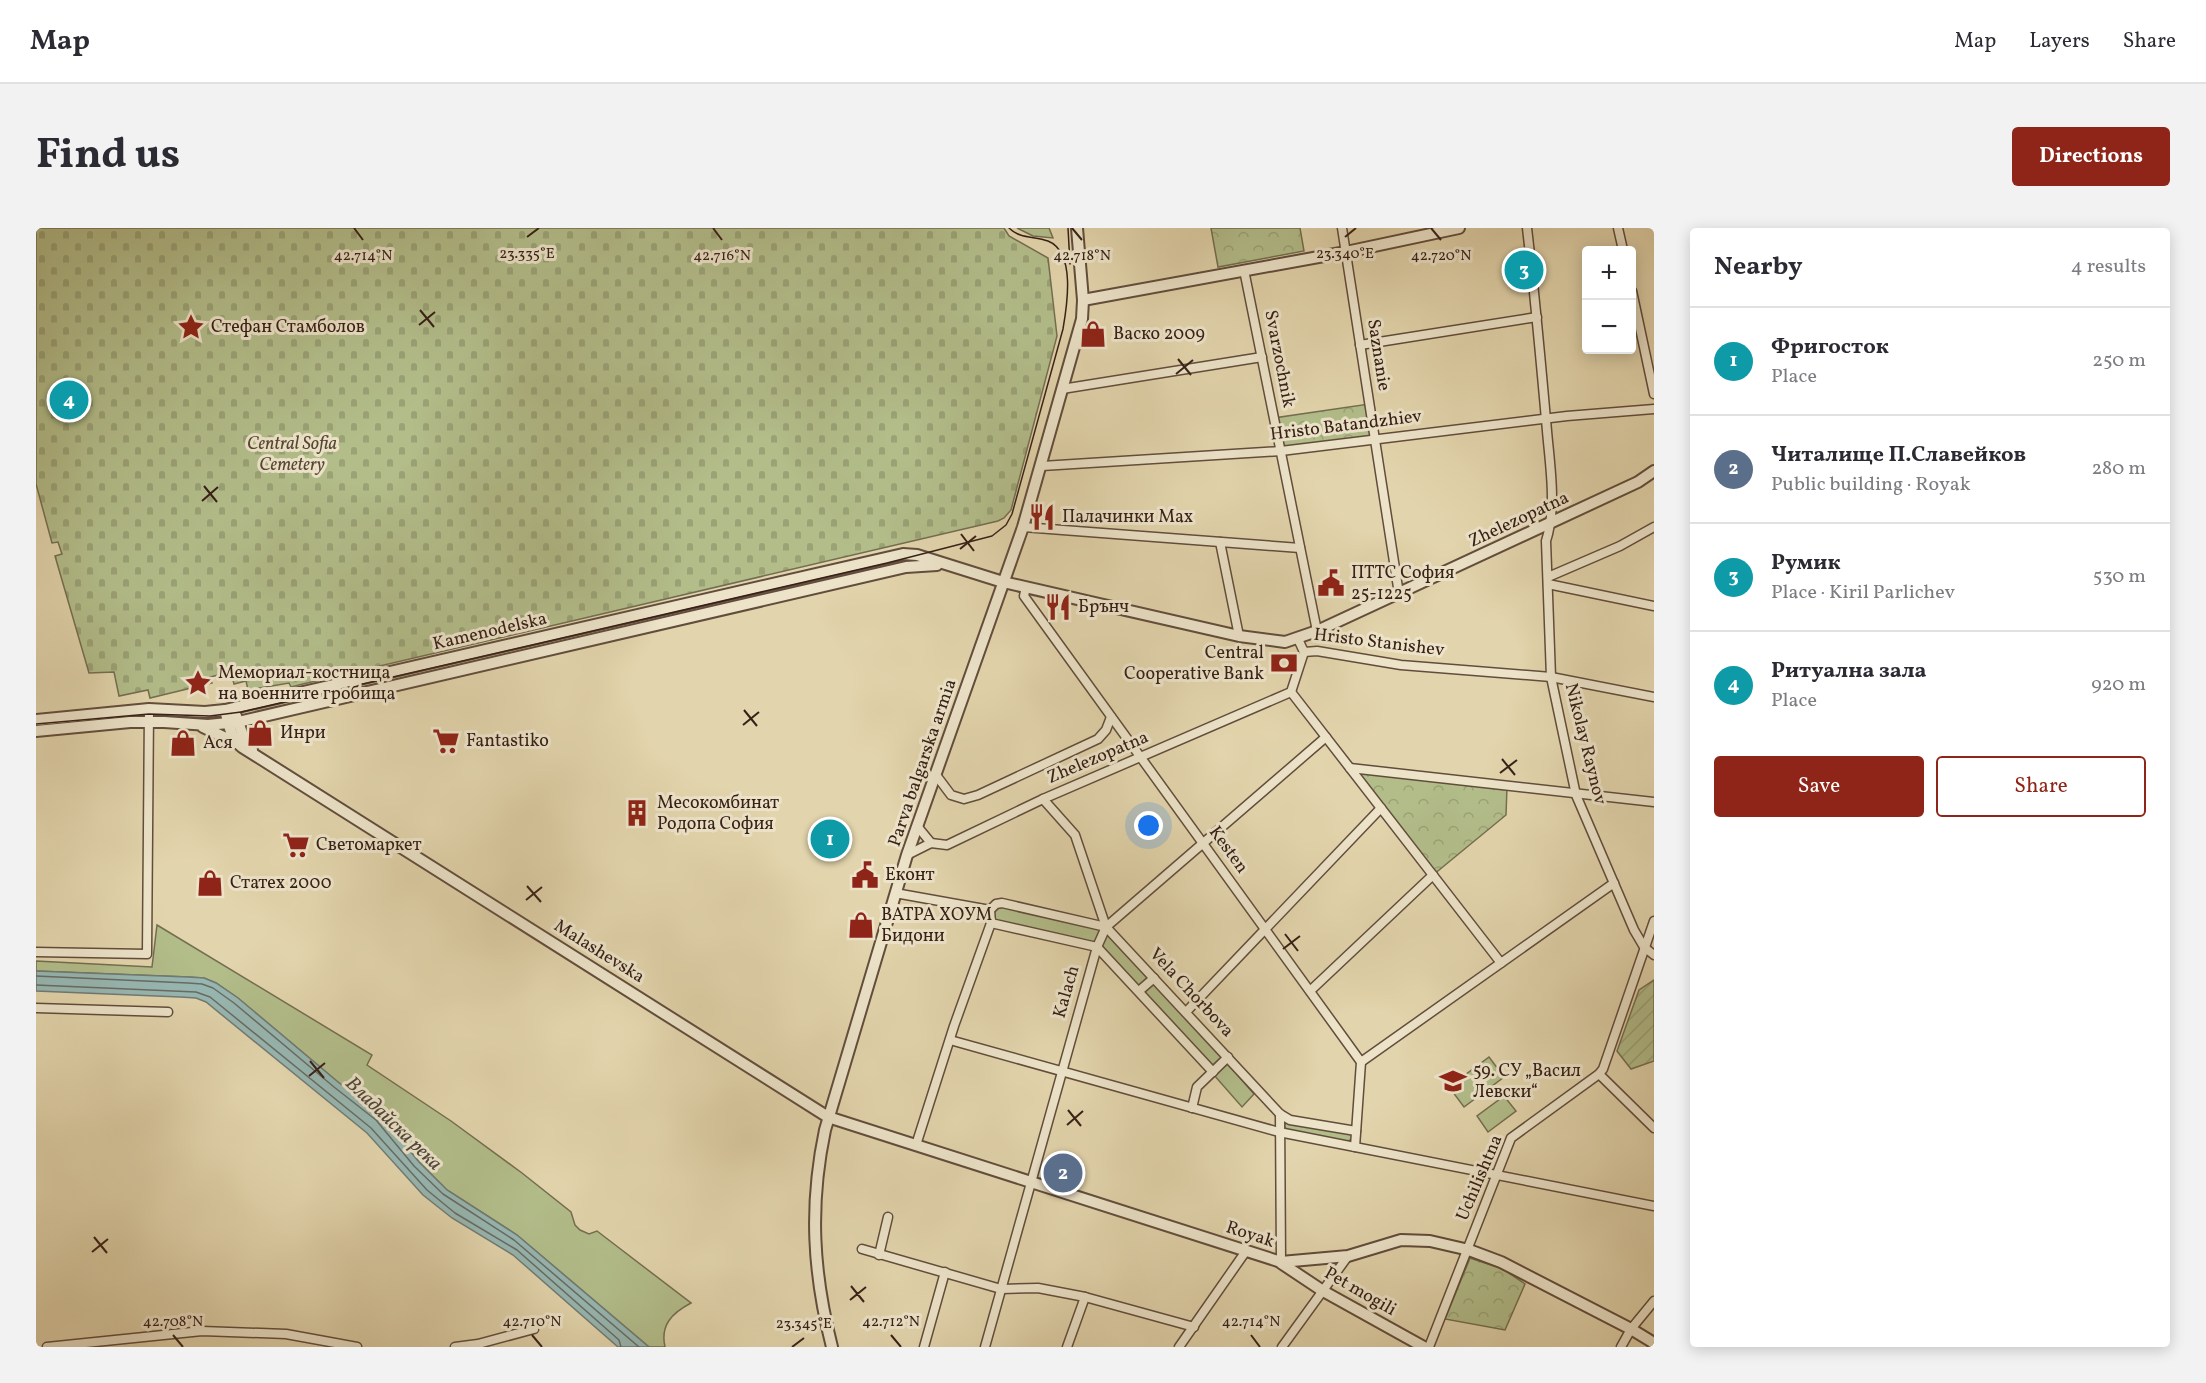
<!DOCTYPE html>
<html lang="en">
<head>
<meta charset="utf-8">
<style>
	:root { --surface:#fff; --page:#f2f2f3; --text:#2b2b33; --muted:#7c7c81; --line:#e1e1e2; --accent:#8f2418 }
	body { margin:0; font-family:Vollkorn,serif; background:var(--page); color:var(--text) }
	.controls { position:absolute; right:18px; top:18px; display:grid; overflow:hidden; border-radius:6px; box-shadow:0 3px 15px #0003 }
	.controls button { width:54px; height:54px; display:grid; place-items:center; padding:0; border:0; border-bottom:2px solid var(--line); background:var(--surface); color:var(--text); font:30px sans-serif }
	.you { position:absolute; left:1113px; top:598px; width:21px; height:21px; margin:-15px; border:4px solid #fff; border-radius:50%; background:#1a73e8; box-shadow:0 0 0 9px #1a73e833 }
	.badge { display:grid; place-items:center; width:39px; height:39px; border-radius:50%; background:var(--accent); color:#fff; font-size:20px; font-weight:700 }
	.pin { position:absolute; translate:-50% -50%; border:3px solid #fff; box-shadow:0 2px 6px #0006 }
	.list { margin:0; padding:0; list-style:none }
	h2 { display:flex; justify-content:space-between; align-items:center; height:78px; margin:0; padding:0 24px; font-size:26px }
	h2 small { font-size:20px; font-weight:400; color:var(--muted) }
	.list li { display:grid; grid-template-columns:39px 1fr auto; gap:18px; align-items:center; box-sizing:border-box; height:108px; padding:0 24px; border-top:2px solid var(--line) }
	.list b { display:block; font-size:22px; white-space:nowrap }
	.list p { margin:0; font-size:20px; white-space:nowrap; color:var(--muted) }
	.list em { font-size:20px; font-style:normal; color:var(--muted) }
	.actions { display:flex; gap:12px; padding:18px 24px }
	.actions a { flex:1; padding:14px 0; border:2px solid var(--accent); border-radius:6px; text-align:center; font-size:21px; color:var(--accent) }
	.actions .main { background:var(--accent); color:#fff }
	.map { position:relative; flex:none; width:1618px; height:1119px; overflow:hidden; border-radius:6px }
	header { display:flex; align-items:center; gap:36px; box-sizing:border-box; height:84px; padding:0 30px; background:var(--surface); border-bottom:2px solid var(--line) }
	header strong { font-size:28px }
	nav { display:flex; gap:33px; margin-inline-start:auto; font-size:21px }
	.intro { display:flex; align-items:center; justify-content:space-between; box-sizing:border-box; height:144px; padding:0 36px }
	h1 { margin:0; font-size:42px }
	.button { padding:15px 27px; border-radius:6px; background:var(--accent); color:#fff; font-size:21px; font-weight:700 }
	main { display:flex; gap:36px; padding:0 36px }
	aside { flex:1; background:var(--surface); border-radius:6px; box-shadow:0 3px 15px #0003 }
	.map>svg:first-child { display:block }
	.grass { fill:#b2bd8a; stroke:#746e50; stroke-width:1.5 }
	.forest { fill:url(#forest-crowns); stroke:#746e50; stroke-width:1.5 }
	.cemetery { fill:url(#cemetery-stones); stroke:#746e50; stroke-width:1.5 }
	.garden { fill:url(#garden-furrows); stroke:#746e50; stroke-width:1.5 }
	.water { fill:#97b7b2; stroke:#717b74; stroke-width:1.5 }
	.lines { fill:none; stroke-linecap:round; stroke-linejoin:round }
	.shore { stroke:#676c64; stroke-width:1.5 }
	.minor-casing { stroke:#624d3c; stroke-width:11 }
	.tertiary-casing { stroke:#624d3c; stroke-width:14 }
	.minor { stroke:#ece3c9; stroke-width:8 }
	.tertiary { stroke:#ece3c9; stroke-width:10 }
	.tram { stroke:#372017; stroke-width:1.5 }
	.ticks { fill:none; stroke:#372017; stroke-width:2 }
	.labels { text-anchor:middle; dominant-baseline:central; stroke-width:6; stroke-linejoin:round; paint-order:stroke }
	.poi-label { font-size:18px; fill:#372017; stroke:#ece3c9; text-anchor:start }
	.street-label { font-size:18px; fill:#372017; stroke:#ece3c9 }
	.park-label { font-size:18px; font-style:italic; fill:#564734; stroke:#ece3c9 }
	.water-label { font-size:20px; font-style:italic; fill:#4f463e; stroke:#ece3c9 }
	.ticks-label { font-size:15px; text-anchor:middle; fill:#372017; stroke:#ece3c9; stroke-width:6; stroke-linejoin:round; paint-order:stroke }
</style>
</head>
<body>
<header>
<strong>Map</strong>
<nav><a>Map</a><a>Layers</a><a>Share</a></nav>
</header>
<div class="intro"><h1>Find us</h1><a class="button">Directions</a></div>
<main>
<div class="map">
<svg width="1618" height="1119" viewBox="0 0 1618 1119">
	<defs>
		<pattern id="forest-crowns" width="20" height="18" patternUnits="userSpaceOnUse" patternTransform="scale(1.5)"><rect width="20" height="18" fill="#b2bd8a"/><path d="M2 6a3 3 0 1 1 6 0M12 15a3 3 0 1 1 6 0" fill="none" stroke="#9aa276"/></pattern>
		<pattern id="cemetery-stones" width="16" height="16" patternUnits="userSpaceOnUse" patternTransform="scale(1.5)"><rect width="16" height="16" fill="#b2bd8a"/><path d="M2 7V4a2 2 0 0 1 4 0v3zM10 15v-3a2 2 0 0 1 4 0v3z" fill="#9aa276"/></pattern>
		<pattern id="garden-furrows" width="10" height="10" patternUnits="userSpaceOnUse" patternTransform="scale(1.5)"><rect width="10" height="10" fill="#b2bd8a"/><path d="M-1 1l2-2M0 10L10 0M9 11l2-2" fill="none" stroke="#9aa276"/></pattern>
	</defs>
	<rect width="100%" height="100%" fill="#e2d4ac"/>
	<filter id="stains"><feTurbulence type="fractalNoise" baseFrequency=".00333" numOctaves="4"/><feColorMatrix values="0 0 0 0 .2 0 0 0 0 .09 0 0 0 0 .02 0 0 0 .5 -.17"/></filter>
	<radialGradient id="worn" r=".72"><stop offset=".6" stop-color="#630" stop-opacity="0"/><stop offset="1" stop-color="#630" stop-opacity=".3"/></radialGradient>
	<!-- grass -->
	<g class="grass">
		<path d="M 981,0 L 1013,0 L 1017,10 L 997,8 Z"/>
		<path d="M 960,676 L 1070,699 L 1192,829 L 1177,844 L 1061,719 L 955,695 Z"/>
		<path d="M 121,697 L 336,827 L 331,837 L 415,893 L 486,945 L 535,984 L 539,997 L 544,1002 L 553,1006 L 561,1003 L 655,1075 C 636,1085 624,1097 629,1119 L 613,1119 L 481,1007 L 411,962 L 383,934 L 345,888 L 302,854 L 202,770 L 180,755 L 168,750 L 152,749 L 0,743 L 0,733 L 116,739 Z"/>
		<path d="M 1453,829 L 1468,849 L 1428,879 L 1413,859 Z"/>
		<path d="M 1191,835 L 1218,866 L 1206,879 L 1178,847 Z"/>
		<path d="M 1468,868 L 1480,883 L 1452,904 L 1441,888 Z"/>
		<path d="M 1252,894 L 1315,904 L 1317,907 L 1316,911 L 1310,914 L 1250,902 L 1248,897 Z"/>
	</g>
	<!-- forest -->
	<g class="forest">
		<path d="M 1175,0 L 1264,0 L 1268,23 L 1182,39 Z"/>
		<path d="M 1333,176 L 1339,212 L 1245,223 L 1238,190 Z"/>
		<path d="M 1314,540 L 1471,559 L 1470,587 L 1397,647 Z"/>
		<path d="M 1434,1030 L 1467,1041 L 1489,1056 L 1469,1102 L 1409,1091 Z"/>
	</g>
	<!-- cemetery -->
	<path class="cemetery" d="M 0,0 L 968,0 L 973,8 L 1012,30 L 1021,108 L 975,282 L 968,290 L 962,293 L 267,456 L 255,459 L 253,455 L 212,462 L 210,453 L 198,456 L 195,444 L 174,449 L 176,455 L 114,470 L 112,462 L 83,468 L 78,444 L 53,445 L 19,328 L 26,326 L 22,314 L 16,315 L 0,256 Z"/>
	<!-- garden -->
	<path class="garden" d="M 1618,752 L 1618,833 L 1595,841 L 1581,823 L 1603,762 Z"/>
	<!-- water -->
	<path class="water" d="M 0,743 L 152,749 L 168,750 L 180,755 L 202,770 L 302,854 L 345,888 L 383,934 L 411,962 L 481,1007 L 613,1119 L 582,1119 L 477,1027 L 416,990 L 387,967 L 331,905 L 170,774 L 160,770 L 144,769 L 0,763 Z"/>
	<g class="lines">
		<!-- shore -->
		<g class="shore">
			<path d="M 0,748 L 152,755 L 166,756 L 177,760 L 198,775 L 298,859 L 340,892 L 378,938 L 407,966 L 478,1012 L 603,1119"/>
			<path d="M 0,757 L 160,764 L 174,769 L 335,900 L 391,962 L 419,985 L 481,1022 L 583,1112 L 585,1119"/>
		</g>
		<defs>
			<g id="minor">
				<path d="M 1306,0 L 1363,366"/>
				<path d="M 1491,0 C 1499,68 1505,135 1511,203 C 1514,238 1521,279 1510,313 L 1515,449 L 1540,567 L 1598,702 L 1608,719 L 1618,727"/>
				<path d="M 1582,0 L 1587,22"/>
				<path d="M 1208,42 L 1281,403"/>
				<path d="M 1596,63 L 1618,166"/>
				<path d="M 1324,117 L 1501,89"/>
				<path d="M 1026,161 L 1226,129"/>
				<path d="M 1006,238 L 1245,223 L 1531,188 L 1618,181"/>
				<path d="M 987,299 L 1264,320"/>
				<path d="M 1184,314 L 1203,408"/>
				<path d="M 1512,349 L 1584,318 L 1618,299"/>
				<path d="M 1512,356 L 1618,378"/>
				<path d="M 990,359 L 988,368 L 1325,834 L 1319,919"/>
				<path d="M 1262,411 L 1268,424 L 1281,423 L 1365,437 L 1515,449 L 1618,469"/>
				<path d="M 1255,464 L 1465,735"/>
				<path d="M 1314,540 L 1618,574"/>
				<path d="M 900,547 L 915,567 L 928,571 L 942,567 L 1062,511 L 1070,502 L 1075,489"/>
				<path d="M 1007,571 L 1039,607 L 1070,699"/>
				<path d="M 881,598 L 895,615"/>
				<path d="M 871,627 L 895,615 L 911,617 L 1007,571 L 1255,464 L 1268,424"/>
				<path d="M 859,665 L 954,682"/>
				<path d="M 954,682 L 960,676 L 966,675 L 1070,699 L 1244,886 L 1254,892 L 1320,903"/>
				<path d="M 954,682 L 955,695 L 1061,719 L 1177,844"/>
				<path d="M 0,724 L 111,726 L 113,481"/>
				<path d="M 1103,763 L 1118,750"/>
				<path d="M 1274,763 L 1397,647"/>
				<path d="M 0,780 L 132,784"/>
				<path d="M 1150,784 L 1345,580"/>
				<path d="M 914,812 L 1243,904 L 1618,978"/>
				<path d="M 1325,834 L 1578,655"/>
				<path d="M 1563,846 L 1618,900"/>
				<path d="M 1156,880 L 1161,859 L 1192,829"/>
				<path d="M 1244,886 L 1245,1034"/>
				<path d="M 880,917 L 918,798 L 955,695"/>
				<path d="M 826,1021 L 965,1061 L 1002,1060 L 1049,1069 L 1158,1099"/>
				<path d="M 843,1027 L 852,989"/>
				<path d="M 11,1119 L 166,1103 L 250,1106 L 321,1119"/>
				<path d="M 419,1119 L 442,1116 L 498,1101"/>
				<path d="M 888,1119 L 909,1044"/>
				<path d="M 949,1119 L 1061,719 L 1070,699 L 1290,509"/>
				<path d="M 1031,1119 L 1049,1069"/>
				<path d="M 1143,1119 L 1210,1023"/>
				<path d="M 1246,1119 L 1312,1028"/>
				<path d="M 1393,1119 L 1475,910 L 1563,846 L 1567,841 L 1618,693"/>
				<path d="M 1585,1119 L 1595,1101 L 1618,1073"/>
			</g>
			<g id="tertiary">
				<path d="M 1047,72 L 1310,24 L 1423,0"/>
				<path d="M 189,482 C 193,496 194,510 206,519 L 792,889 L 1245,1034 L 1312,1028 L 1365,1012 L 1394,1013 L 1433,1022 L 1465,1034 L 1595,1101 L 1618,1115"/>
				<path d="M 200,488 L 208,511 L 216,522"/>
				<path d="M 0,492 L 113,481 L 169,484 L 189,482 L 867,326 L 881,327 L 967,354 L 1203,408 L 1249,414 L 1281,403 L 1602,254 L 1618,243"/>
				<path d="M 167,499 L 200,515"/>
				<path d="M 0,503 L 94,494 L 128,494 L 172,497 L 202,494 L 870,339 L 901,337"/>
				<path d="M 1245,1035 L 1287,1063 L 1388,1119"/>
				<path d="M 796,1119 C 777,1045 773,978 789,902 L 871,627 L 987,299 L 1046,91 L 1047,72 L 1041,0"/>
			</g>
		</defs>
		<!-- minor casing -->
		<use href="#minor" class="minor-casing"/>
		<!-- tertiary casing -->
		<use href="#tertiary" class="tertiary-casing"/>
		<!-- minor -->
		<use href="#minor" class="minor"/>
		<!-- tertiary -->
		<use href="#tertiary" class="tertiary"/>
		<!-- tram -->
		<g class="tram">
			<path d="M 1032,0 L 1034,36"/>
			<path d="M 0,496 L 113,486 L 174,488 L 205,484 L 851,335 L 956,308 L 970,297 L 976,286 L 1027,101 C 1031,78 1040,24 1012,13 C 998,8 984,11 973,0"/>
		</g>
	</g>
	<!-- ticks -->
	<path class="ticks" d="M 318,0 L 327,12M 677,0 L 686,12M 1036,0 L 1046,12M 1395,0 L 1405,12M 491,9 L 503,0M 1309,9 L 1320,0M 384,82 L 398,99M 383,97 L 399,84M 1142,131 L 1155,147M 1140,146 L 1157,132M 168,258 L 181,274M 166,273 L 182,259M 925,306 L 938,323M 924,321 L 940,308M 708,482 L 721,498M 707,497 L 723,484M 1466,531 L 1479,547M 1464,545 L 1481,532M 491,658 L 505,674M 490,672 L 506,659M 1249,706 L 1262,723M 1247,721 L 1264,708M 274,833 L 288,850M 273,848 L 289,835M 1032,882 L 1045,898M 1031,897 L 1047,883M 58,1009 L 71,1025M 56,1024 L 72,1011M 815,1058 L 828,1074M 814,1072 L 830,1059M 137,1107 L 147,1119M 496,1107 L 506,1119M 855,1107 L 865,1119M 1215,1107 L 1224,1119M 756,1119 L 768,1110"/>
	<!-- icons -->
	<defs>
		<symbol id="sight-bare" viewBox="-9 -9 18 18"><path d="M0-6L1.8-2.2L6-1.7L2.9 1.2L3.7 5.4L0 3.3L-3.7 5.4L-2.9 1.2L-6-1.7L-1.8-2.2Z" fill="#8f2418" stroke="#ece3c9" stroke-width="2.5" paint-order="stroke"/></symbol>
		<symbol id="shop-bare" viewBox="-9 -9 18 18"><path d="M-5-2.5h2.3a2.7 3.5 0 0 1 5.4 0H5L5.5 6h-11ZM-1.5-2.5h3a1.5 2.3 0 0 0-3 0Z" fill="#8f2418" stroke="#ece3c9" stroke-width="2.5" paint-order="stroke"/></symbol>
		<symbol id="restaurant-bare" viewBox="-9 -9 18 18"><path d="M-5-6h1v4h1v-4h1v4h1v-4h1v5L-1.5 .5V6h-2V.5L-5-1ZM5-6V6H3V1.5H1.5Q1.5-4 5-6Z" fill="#8f2418" stroke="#ece3c9" stroke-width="2.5" paint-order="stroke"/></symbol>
		<symbol id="civic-bare" viewBox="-9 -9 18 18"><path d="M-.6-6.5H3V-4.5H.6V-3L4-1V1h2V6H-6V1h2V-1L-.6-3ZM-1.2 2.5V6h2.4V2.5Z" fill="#8f2418" stroke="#ece3c9" stroke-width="2.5" paint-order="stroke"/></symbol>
		<symbol id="bank-bare" viewBox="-9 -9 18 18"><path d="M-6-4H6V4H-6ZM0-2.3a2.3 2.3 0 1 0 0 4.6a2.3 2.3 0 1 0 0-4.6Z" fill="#8f2418" stroke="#ece3c9" stroke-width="2.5" paint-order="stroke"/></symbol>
		<symbol id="supermarket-bare" viewBox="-9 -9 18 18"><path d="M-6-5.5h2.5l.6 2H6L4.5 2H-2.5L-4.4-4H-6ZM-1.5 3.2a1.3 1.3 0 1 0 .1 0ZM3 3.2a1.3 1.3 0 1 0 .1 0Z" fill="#8f2418" stroke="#ece3c9" stroke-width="2.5" paint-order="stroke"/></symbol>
		<symbol id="building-bare" viewBox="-9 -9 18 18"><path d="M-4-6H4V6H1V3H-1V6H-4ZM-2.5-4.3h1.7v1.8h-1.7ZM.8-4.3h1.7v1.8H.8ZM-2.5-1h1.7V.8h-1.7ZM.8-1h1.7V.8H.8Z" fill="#8f2418" stroke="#ece3c9" stroke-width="2.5" paint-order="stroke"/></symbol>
		<symbol id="school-bare" viewBox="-9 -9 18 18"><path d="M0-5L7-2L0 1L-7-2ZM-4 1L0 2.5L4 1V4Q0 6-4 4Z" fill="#8f2418" stroke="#ece3c9" stroke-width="2.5" paint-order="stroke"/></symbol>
	</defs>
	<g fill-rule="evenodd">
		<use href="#sight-bare" x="136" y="80" width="38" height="38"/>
		<use href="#shop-bare" x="1038" y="87" width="38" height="38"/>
		<use href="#restaurant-bare" x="987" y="270" width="38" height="38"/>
		<use href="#civic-bare" x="1276" y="336" width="38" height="38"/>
		<use href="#restaurant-bare" x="1003" y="360" width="38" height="38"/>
		<use href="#bank-bare" x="1229" y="416" width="38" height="38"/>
		<use href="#sight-bare" x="143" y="436" width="38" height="38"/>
		<use href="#shop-bare" x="205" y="486" width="38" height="38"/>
		<use href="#supermarket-bare" x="391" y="494" width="38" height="38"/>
		<use href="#shop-bare" x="128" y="496" width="38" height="38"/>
		<use href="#building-bare" x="582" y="566" width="38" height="38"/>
		<use href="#supermarket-bare" x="241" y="598" width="38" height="38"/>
		<use href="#civic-bare" x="810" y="628" width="38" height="38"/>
		<use href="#shop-bare" x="155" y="636" width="38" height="38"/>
		<use href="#shop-bare" x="806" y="678" width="38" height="38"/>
		<use href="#school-bare" x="1398" y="834" width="38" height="38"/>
	</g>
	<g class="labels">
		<!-- poi labels -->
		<g class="poi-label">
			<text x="175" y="99">Стефан Стамболов</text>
			<text x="1077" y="106">Васко 2009</text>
			<text x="1026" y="289">Палачинки Max</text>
			<text x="1315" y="345">ПТТС София<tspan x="1315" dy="21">25-1225</tspan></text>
			<text x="1042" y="379">Брънч</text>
			<text x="1228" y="425" text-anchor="end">Central<tspan x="1228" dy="21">Cooperative Bank</tspan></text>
			<text x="182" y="445">Мемориал-костница<tspan x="182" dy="21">на военните гробища</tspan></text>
			<text x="244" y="505">Инри</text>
			<text x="430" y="513">Fantastiko</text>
			<text x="167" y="515">Ася</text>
			<text x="621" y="575">Месокомбинат<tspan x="621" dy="21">Родопа София</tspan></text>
			<text x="280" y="617">Светомаркет</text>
			<text x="849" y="647">Еконт</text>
			<text x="194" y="655">Статех 2000</text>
			<text x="845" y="687">ВАТРА ХОУМ<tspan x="845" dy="21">Бидони</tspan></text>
			<text x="1437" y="843">59. СУ „Васил<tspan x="1437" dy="21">Левски“</tspan></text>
		</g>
		<!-- street labels -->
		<g class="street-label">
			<text transform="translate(1342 127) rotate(81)">Saznanie</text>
			<text transform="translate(1243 131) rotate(79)">Svarzochnik</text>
			<text transform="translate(1310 198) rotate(-7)">Hristo Batandzhiev</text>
			<text transform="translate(1483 292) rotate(-25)">Zhelezopatna</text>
			<text transform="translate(454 404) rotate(-13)">Kamenodelska</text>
			<text transform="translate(1343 415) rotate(7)">Hristo Stanishev</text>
			<text transform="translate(1549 516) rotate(76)">Nikolay Raynov</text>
			<text transform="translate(1062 530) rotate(-23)">Zhelezopatna</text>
			<text transform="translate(887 535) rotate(-71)">Parva balgarska armia</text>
			<text transform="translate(1192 622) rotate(54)">Kesten</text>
			<text transform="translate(563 724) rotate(32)">Malashevska</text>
			<text transform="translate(1031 764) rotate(-74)">Kalach</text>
			<text transform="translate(1155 765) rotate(47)">Vela Chorbova</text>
			<text transform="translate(1444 950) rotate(-67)">Uchilishtna</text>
			<text transform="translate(1214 1007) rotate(18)">Royak</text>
			<text transform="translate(1324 1064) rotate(30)">Pet mogili</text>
		</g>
		<!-- park labels -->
		<g class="park-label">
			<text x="256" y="216">Central Sofia<tspan x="256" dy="21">Cemetery</tspan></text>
		</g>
		<!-- water labels -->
		<g class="water-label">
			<text transform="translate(357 896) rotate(44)">Владайска река</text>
		</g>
	</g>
	<g class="ticks-label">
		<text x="491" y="30">23.335°E</text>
		<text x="1309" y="30">23.340°E</text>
		<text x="327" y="32">42.714°N</text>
		<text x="686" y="32">42.716°N</text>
		<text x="1046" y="32">42.718°N</text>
		<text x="1405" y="32">42.720°N</text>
		<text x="137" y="1098">42.708°N</text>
		<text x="496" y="1098">42.710°N</text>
		<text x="855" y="1098">42.712°N</text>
		<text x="1215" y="1098">42.714°N</text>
		<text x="768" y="1100">23.345°E</text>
	</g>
	<rect width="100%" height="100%" filter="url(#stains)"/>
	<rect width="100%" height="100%" fill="url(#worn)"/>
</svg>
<div class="controls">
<button>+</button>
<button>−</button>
</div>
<div class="you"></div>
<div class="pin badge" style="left:794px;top:611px;background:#0f9aa8">1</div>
<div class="pin badge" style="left:1027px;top:945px;background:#5c6f8a">2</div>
<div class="pin badge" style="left:1488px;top:42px;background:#0f9aa8">3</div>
<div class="pin badge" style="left:33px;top:172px;background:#0f9aa8">4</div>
</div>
<aside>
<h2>Nearby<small>4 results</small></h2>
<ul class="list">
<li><span class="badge" style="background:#0f9aa8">1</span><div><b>Фригосток</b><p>Place</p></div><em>250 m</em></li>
<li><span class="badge" style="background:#5c6f8a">2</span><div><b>Читалище П.Славейков</b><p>Public building · Royak</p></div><em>280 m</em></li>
<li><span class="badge" style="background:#0f9aa8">3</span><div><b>Румик</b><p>Place · Kiril Parlichev</p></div><em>530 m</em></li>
<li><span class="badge" style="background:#0f9aa8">4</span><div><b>Ритуална зала</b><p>Place</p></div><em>920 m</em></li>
</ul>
<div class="actions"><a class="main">Save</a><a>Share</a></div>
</aside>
</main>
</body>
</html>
